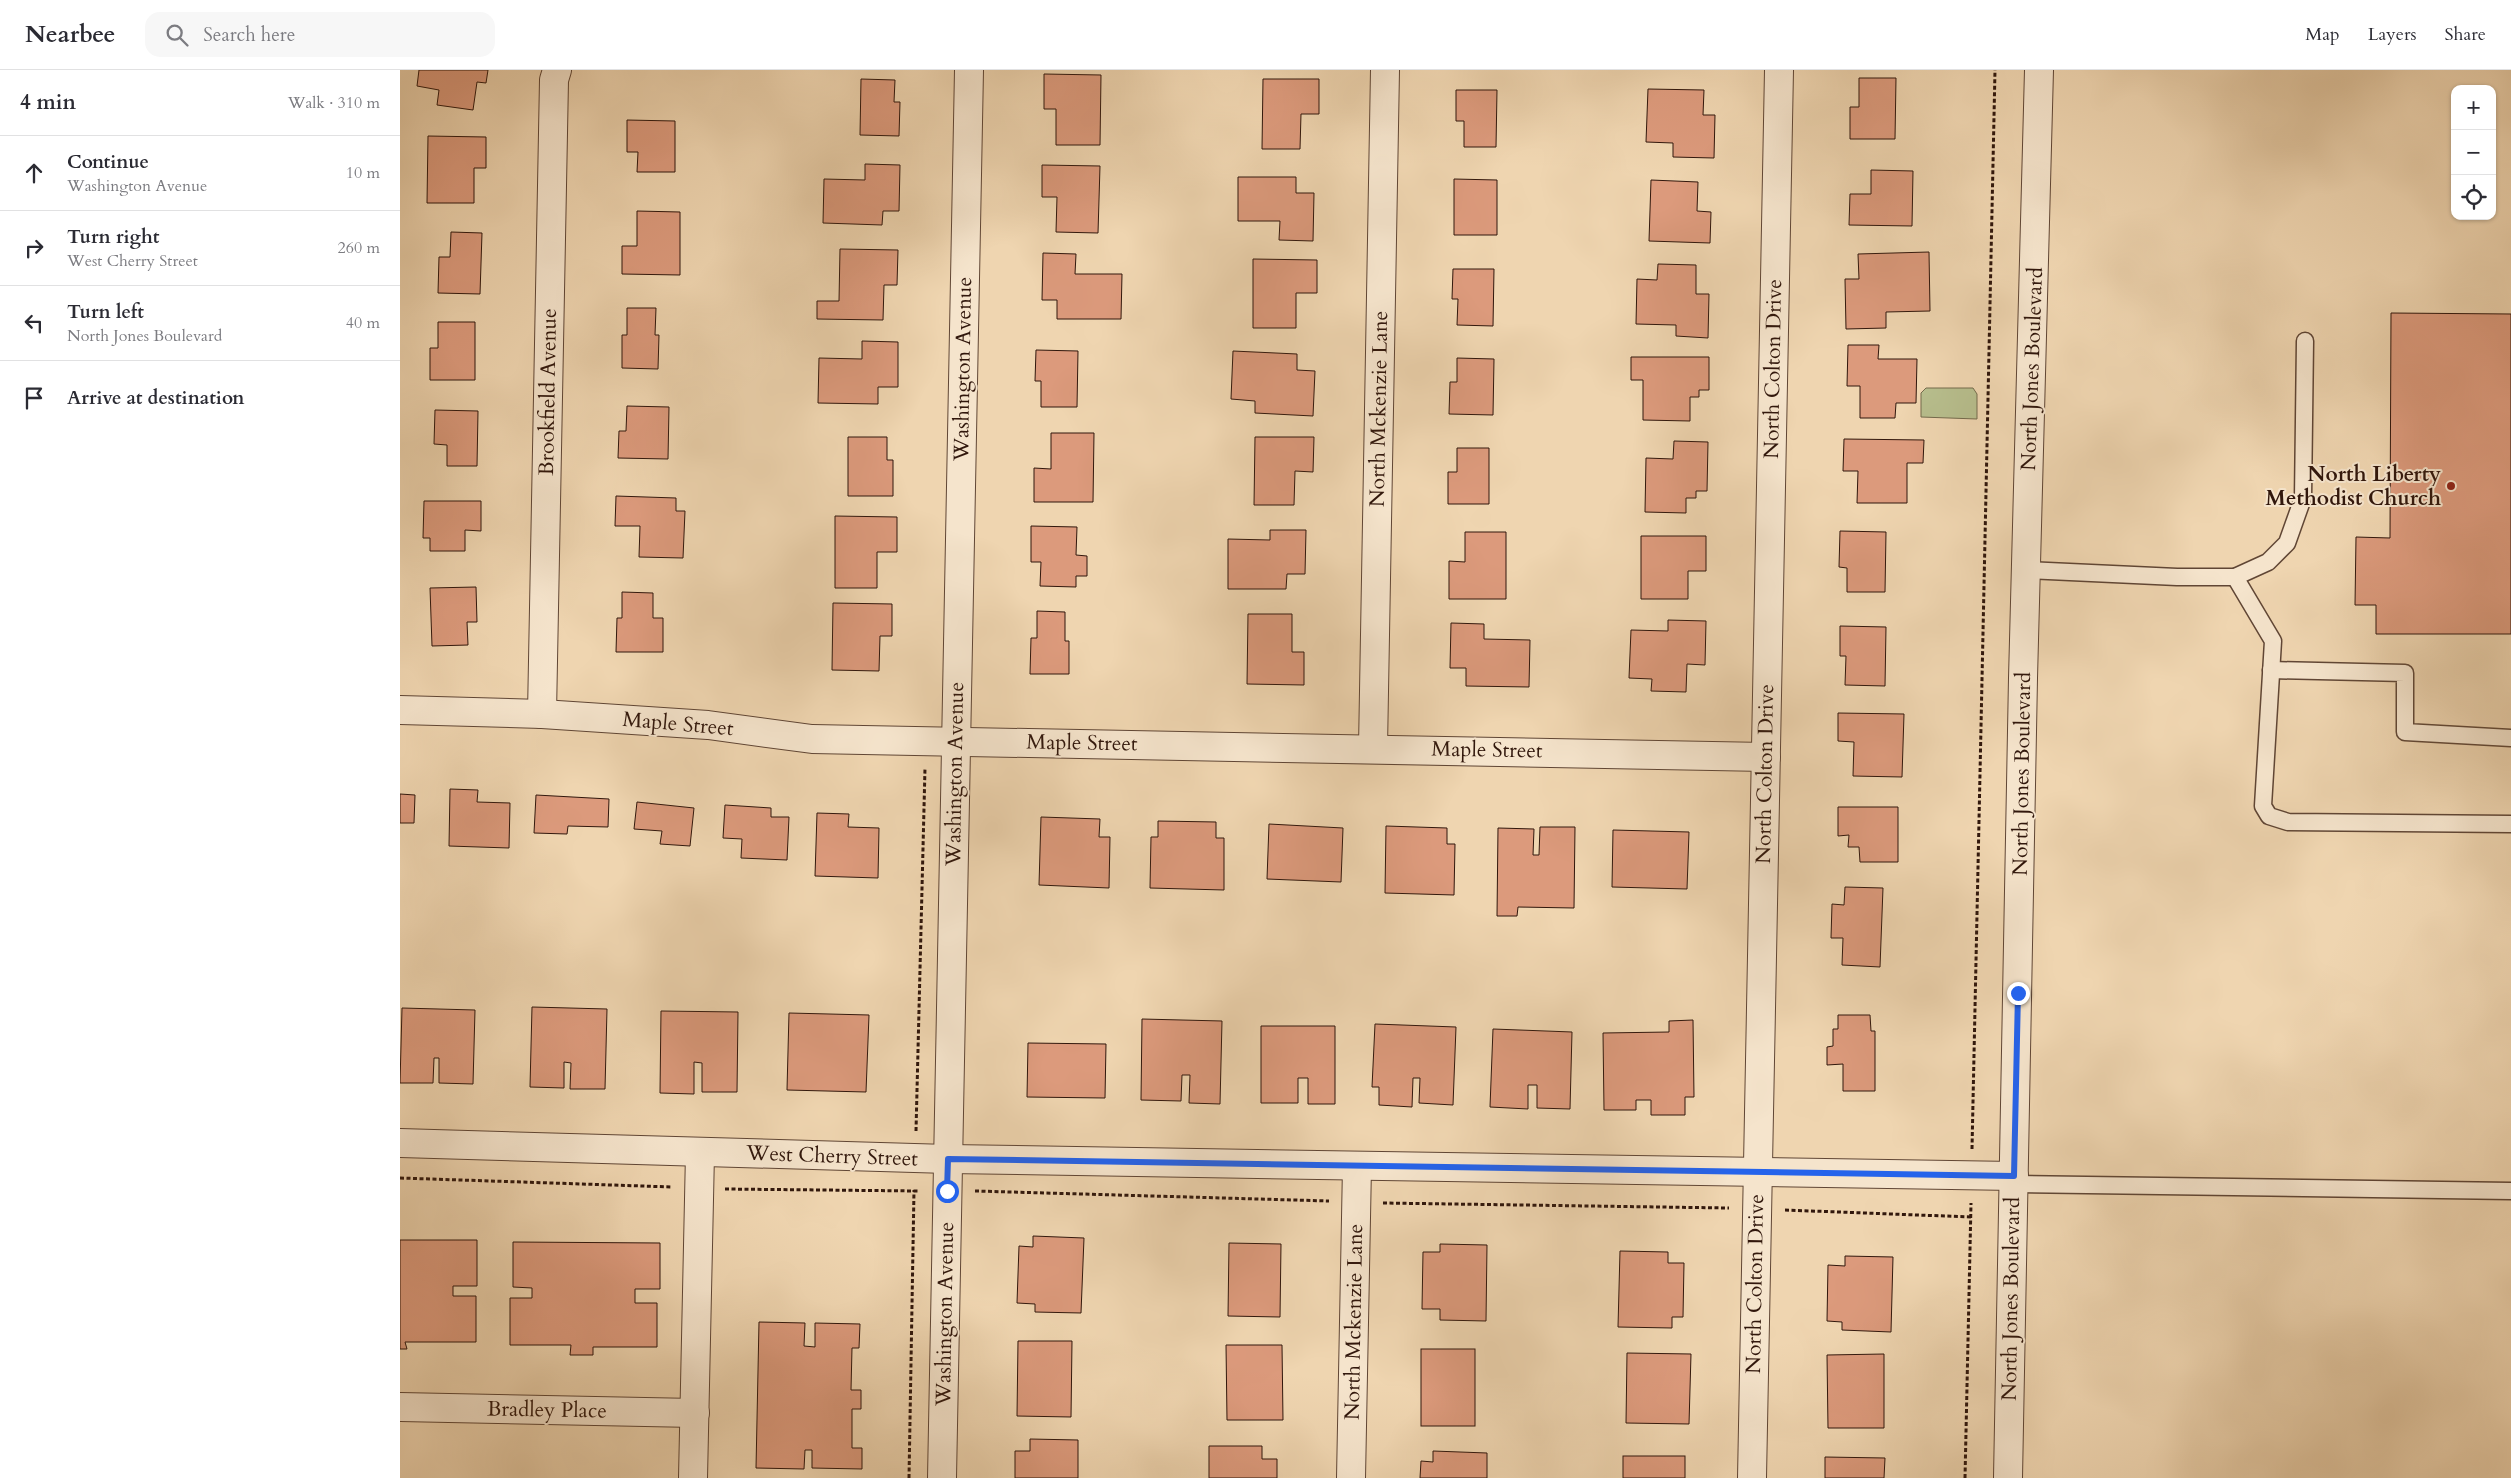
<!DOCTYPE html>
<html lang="en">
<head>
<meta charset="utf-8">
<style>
	:root { --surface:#fff; --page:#f7f7f7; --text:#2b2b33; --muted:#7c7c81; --line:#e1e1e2 }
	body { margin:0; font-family:Cardo,serif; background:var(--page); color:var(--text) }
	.controls { position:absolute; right:15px; top:15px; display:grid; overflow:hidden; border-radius:10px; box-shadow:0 1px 4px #0004 }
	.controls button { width:45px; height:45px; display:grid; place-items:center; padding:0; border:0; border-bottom:1px solid var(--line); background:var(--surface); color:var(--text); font:25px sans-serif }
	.stop { position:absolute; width:15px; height:15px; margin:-11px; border:4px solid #2563eb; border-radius:50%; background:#fff }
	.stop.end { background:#2563eb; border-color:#fff; box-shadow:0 1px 5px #0008 }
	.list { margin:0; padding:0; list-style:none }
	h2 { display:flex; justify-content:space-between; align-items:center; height:65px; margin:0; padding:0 20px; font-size:21px }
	h2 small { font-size:16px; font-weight:400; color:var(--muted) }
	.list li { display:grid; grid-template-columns:32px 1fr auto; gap:15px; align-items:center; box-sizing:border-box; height:75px; padding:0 20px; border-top:1px solid var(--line) }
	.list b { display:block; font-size:19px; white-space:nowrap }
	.list p { margin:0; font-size:16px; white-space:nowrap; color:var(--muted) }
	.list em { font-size:16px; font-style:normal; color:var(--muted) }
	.icon { flex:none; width:28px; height:28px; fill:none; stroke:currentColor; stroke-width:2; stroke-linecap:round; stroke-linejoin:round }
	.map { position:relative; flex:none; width:2111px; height:1408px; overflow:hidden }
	header { display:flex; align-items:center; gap:30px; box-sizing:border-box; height:70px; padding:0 25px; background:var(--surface); border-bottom:1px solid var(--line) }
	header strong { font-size:24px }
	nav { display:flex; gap:28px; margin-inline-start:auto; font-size:18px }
	.search { width:350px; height:45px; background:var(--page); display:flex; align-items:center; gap:12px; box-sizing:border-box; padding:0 18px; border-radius:15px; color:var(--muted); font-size:19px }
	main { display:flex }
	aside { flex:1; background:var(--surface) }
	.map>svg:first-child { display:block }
	.green { fill:#b7be8d; stroke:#746a4c }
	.building { fill:#dc9a7c; stroke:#31170c }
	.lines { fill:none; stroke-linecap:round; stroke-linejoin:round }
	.service-casing { stroke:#604635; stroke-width:19 }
	.minor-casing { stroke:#604635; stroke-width:30 }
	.tertiary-casing { stroke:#604635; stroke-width:30 }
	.path { stroke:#31170c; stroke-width:3; stroke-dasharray:4 2.5; stroke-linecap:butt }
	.service { stroke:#f5e4cc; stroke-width:16 }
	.minor { stroke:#f5e4cc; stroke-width:28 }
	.tertiary { stroke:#f5e4cc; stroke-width:28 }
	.route { stroke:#2563eb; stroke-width:6 }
	.poi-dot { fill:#8f2418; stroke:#f5e4cc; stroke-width:2 }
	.labels { text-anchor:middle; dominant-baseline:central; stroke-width:4; stroke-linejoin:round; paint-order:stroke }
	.street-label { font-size:21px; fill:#31170c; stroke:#f5e4cc }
	.poi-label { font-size:21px; font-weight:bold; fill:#31170c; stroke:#f5e4cc; text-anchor:end }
</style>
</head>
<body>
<header>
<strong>Nearbee</strong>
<div class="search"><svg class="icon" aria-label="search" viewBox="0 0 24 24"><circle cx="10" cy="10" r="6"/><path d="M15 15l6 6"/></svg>Search here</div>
<nav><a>Map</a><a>Layers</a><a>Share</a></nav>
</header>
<main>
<aside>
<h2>4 min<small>Walk · 310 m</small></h2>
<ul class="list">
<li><svg class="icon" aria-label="ahead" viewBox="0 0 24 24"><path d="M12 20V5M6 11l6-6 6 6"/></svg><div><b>Continue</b><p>Washington Avenue</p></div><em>10 m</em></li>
<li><svg class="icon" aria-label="right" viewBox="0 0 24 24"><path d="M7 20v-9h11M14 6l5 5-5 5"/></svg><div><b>Turn right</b><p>West Cherry Street</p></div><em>260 m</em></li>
<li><svg class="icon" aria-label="left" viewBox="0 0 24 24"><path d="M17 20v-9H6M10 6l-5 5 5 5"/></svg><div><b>Turn left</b><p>North Jones Boulevard</p></div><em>40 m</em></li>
<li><svg class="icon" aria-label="arrive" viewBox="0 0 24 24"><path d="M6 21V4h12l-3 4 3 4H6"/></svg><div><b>Arrive at destination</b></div></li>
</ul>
</aside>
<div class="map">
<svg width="2111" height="1408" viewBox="0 0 2111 1408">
	<rect width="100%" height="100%" fill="#efd5b0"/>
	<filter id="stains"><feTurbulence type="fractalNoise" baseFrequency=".004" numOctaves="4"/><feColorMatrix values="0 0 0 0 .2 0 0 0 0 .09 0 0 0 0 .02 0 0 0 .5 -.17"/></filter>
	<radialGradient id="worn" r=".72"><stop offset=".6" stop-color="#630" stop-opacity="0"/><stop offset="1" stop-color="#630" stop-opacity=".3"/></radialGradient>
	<!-- green -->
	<path class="green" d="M 1526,318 L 1573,318 L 1577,324 L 1577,349 L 1521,347 L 1521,323 Z"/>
	<!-- building -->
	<g class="building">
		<path d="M 19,0 L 88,0 L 86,13 L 77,12 L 73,40 L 37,35 L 39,20 L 17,16 Z"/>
		<path d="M 644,4 L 701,5 L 700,75 L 656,75 L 656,39 L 644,39 Z"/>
		<path d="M 1459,8 L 1496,8 L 1495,69 L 1450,69 L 1450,37 L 1459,37 Z"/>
		<path d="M 461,9 L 495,10 L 494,32 L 500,32 L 499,66 L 460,65 Z"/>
		<path d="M 863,9 L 919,9 L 919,44 L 901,44 L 900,79 L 862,79 Z"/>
		<path d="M 1248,19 L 1304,20 L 1303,45 L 1315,45 L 1314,88 L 1273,87 L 1273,73 L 1246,72 Z"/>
		<path d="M 1056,20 L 1097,20 L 1096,77 L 1064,77 L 1064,51 L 1056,51 Z"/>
		<path d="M 227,50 L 275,51 L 275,102 L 237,102 L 238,82 L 227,82 Z"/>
		<path d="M 28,66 L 86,67 L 86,98 L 74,98 L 74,133 L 27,133 Z"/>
		<path d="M 465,94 L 500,95 L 499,141 L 483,141 L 482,155 L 423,153 L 424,109 L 465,110 Z"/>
		<path d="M 642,95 L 700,96 L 698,163 L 656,162 L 657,127 L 642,127 Z"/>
		<path d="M 1471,100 L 1513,101 L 1512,156 L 1449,155 L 1450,124 L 1471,124 Z"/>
		<path d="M 838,107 L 896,107 L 896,123 L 914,123 L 913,171 L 879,170 L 880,151 L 838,151 Z"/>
		<path d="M 1054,109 L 1097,110 L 1097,165 L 1054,165 Z"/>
		<path d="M 1251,110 L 1298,112 L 1297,141 L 1311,142 L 1310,173 L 1249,171 Z"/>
		<path d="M 237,141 L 280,142 L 280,205 L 222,204 L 222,176 L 237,176 Z"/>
		<path d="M 51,162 L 82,163 L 80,224 L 38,223 L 39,187 L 50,187 Z"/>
		<path d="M 440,179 L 498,180 L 497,215 L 484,215 L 483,250 L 417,249 L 417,231 L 439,231 Z"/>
		<path d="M 1529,182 L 1530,241 L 1486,242 L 1486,258 L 1446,259 L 1445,209 L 1459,209 L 1458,184 Z"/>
		<path d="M 643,183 L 676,184 L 675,204 L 722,204 L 721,249 L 657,249 L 657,230 L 642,230 Z"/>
		<path d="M 853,189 L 917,190 L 917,223 L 896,223 L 896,258 L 853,258 Z"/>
		<path d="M 1258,194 L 1296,195 L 1296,224 L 1309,224 L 1308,268 L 1276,266 L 1276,255 L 1236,254 L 1237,209 L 1257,210 Z"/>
		<path d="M 1053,199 L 1094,199 L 1093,256 L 1057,255 L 1058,229 L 1052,229 Z"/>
		<path d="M 227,238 L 256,238 L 255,265 L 259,265 L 258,299 L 222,298 L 222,265 L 227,265 Z"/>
		<path d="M 1991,243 L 2111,244 L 2111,564 L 1976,564 L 1976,535 L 1955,535 L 1956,467 L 1990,468 Z"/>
		<path d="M 38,252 L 75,252 L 75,310 L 30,310 L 30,278 L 38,278 Z"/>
		<path d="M 462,271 L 498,272 L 498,317 L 478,317 L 478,334 L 418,333 L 419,288 L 462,289 Z"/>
		<path d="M 1448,275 L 1479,275 L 1478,289 L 1517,289 L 1516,333 L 1496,333 L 1495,348 L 1460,348 L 1460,316 L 1447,316 Z"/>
		<path d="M 636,280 L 678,281 L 677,337 L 641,337 L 641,311 L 635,311 Z"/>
		<path d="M 833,281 L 897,284 L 897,300 L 915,301 L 913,346 L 855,343 L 855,331 L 831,329 Z"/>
		<path d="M 1231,287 L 1309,287 L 1309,320 L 1299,320 L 1299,327 L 1290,327 L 1290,351 L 1243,350 L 1243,310 L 1231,310 Z"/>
		<path d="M 1057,288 L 1094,289 L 1093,345 L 1049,344 L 1050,312 L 1057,312 Z"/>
		<path d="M 227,336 L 269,337 L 268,389 L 218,388 L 219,361 L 226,361 Z"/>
		<path d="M 35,340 L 78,341 L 77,396 L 47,396 L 47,375 L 34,374 Z"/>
		<path d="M 651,363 L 694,363 L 693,432 L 634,432 L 634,398 L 651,399 Z"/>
		<path d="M 448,367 L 487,367 L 487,390 L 493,390 L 493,426 L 448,426 Z"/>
		<path d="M 855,367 L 914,367 L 913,402 L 895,401 L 894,435 L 854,435 Z"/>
		<path d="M 1444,369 L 1524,370 L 1523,393 L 1507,393 L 1507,433 L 1457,433 L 1458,401 L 1443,401 Z"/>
		<path d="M 1274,371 L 1308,372 L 1307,421 L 1296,421 L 1296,428 L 1286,428 L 1286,443 L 1245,442 L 1246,388 L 1273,389 Z"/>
		<path d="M 1057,378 L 1089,378 L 1089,434 L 1048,434 L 1048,402 L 1057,402 Z"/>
		<path d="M 216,426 L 276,428 L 276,441 L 285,441 L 283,488 L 239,487 L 240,456 L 215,456 Z"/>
		<path d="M 24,431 L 81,431 L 81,461 L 65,460 L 65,481 L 30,481 L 30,468 L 23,468 Z"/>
		<path d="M 435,446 L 497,447 L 497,482 L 477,482 L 477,518 L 435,518 Z"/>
		<path d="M 631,456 L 677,457 L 676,485 L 687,486 L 687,506 L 676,506 L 676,517 L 640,516 L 641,492 L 631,492 Z"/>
		<path d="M 870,460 L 906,460 L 905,504 L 887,504 L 886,519 L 828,519 L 828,469 L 870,470 Z"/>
		<path d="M 1440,461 L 1486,462 L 1485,522 L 1447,522 L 1447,498 L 1439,497 Z"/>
		<path d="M 1065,462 L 1106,462 L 1106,529 L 1049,529 L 1049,491 L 1065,492 Z"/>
		<path d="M 1241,466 L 1306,466 L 1306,501 L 1288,501 L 1288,529 L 1241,529 Z"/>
		<path d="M 76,517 L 77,552 L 67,552 L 68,575 L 32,576 L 30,518 Z"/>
		<path d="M 222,522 L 253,523 L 253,548 L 263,548 L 263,582 L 216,582 L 217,548 L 222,548 Z"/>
		<path d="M 433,533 L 492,534 L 492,566 L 480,566 L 479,601 L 432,600 Z"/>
		<path d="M 637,541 L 665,542 L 665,571 L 669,571 L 669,604 L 630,604 L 631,568 L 637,568 Z"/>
		<path d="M 848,544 L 892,544 L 892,582 L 904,582 L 904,615 L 847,614 Z"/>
		<path d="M 1268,550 L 1306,551 L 1305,595 L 1287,594 L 1286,622 L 1251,621 L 1252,609 L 1229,608 L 1231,560 L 1268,561 Z"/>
		<path d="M 1051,553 L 1084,554 L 1084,569 L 1130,570 L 1129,617 L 1066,616 L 1066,598 L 1050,598 Z"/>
		<path d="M 1440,556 L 1486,557 L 1485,616 L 1445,615 L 1446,586 L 1440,586 Z"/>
		<path d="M 1438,643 L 1504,644 L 1502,707 L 1453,706 L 1454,672 L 1438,671 Z"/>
		<path d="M 50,719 L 78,720 L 77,732 L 110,733 L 109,778 L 49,776 Z"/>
		<path d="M 0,724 L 15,725 L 14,753 L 0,753 Z"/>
		<path d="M 136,725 L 209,729 L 208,757 L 168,756 L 167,764 L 134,763 Z"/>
		<path d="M 237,732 L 294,738 L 290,776 L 260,774 L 262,761 L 234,759 Z"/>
		<path d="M 325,735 L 371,738 L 371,747 L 389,747 L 387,790 L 341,788 L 342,769 L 323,768 Z"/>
		<path d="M 1438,737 L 1498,737 L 1498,792 L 1460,792 L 1459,777 L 1448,777 L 1449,765 L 1438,766 Z"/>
		<path d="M 417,743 L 449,744 L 448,757 L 479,758 L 478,808 L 415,806 Z"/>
		<path d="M 641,747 L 700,749 L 699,767 L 710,767 L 709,818 L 639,815 Z"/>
		<path d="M 758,751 L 816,752 L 816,768 L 824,768 L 824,820 L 750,818 L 751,767 L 758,767 Z"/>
		<path d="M 869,754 L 943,758 L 941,812 L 867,809 Z"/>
		<path d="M 986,756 L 1047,758 L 1047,774 L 1055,774 L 1054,825 L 985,823 Z"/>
		<path d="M 1140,757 L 1175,757 L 1174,838 L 1118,837 L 1117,846 L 1097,846 L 1098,758 L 1134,759 L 1133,785 L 1139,785 Z"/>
		<path d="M 1213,760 L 1289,762 L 1287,819 L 1212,817 Z"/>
		<path d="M 1445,817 L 1483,818 L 1480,897 L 1442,895 L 1443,868 L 1431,868 L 1432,834 L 1444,835 Z"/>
		<path d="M 132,937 L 207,939 L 205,1019 L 170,1019 L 171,993 L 164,992 L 164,1018 L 130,1017 Z"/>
		<path d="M 2,938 L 75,940 L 73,1014 L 39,1013 L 39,988 L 34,988 L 33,1013 L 0,1013 Z"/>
		<path d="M 261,941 L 338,942 L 337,1022 L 302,1022 L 302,993 L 294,992 L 294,1024 L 260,1023 Z"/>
		<path d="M 389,943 L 469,945 L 466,1022 L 387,1020 Z"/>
		<path d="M 1438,945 L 1470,945 L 1471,961 L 1475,961 L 1475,1021 L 1443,1021 L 1443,994 L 1427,995 L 1427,977 L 1433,976 L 1433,959 L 1438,959 Z"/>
		<path d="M 742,949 L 822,951 L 820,1034 L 789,1033 L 790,1005 L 782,1005 L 781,1031 L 741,1030 Z"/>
		<path d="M 1293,950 L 1294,1027 L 1285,1027 L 1285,1045 L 1251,1045 L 1251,1030 L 1236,1030 L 1236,1040 L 1204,1040 L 1203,963 L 1269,962 L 1269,951 Z"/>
		<path d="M 975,954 L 1056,957 L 1053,1035 L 1019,1033 L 1020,1008 L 1013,1008 L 1012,1037 L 979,1035 L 979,1017 L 972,1017 Z"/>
		<path d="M 861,956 L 935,956 L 935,1034 L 908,1034 L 908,1008 L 898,1008 L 898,1033 L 861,1033 Z"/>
		<path d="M 1093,959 L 1172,962 L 1170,1039 L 1137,1038 L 1137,1015 L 1128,1015 L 1128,1039 L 1090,1037 Z"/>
		<path d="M 628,973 L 706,974 L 705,1028 L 627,1027 Z"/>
		<path d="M 633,1166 L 684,1168 L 681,1243 L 635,1242 L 635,1234 L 617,1233 L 619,1176 L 633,1177 Z"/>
		<path d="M 0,1170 L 77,1170 L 77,1216 L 53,1216 L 53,1226 L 76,1226 L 76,1272 L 5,1272 L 7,1279 L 0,1279 Z"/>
		<path d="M 113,1172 L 260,1173 L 260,1219 L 235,1219 L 235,1233 L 257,1233 L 257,1277 L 193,1277 L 193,1285 L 170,1285 L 171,1275 L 110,1275 L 110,1228 L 132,1228 L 132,1218 L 113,1217 Z"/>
		<path d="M 829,1173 L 881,1174 L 880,1247 L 828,1246 Z"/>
		<path d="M 1040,1174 L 1087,1175 L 1086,1251 L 1040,1250 L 1040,1239 L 1022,1239 L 1023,1182 L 1040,1182 Z"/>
		<path d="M 1220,1181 L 1268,1182 L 1268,1193 L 1284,1193 L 1283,1247 L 1272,1247 L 1272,1258 L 1218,1257 Z"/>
		<path d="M 1445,1186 L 1493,1187 L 1491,1262 L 1442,1260 L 1442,1252 L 1427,1251 L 1428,1195 L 1445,1196 Z"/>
		<path d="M 359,1252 L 405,1253 L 404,1276 L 415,1277 L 415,1253 L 460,1254 L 459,1278 L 452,1278 L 451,1320 L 461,1320 L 461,1339 L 452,1339 L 452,1378 L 462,1378 L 462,1399 L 412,1398 L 412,1380 L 405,1380 L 404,1399 L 356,1398 Z"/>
		<path d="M 618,1271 L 672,1271 L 671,1347 L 617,1346 Z"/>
		<path d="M 826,1275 L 882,1275 L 883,1350 L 827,1350 Z"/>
		<rect x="1021" y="1279" width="54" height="77"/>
		<path d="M 1227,1283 L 1291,1284 L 1289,1354 L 1226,1353 Z"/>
		<path d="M 1484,1284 L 1484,1358 L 1428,1358 L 1427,1285 Z"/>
		<path d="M 630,1369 L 678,1370 L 678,1408 L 615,1408 L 615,1381 L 630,1381 Z"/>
		<path d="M 809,1376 L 862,1376 L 862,1389 L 877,1389 L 877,1408 L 809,1408 Z"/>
		<path d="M 1033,1381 L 1087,1383 L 1087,1408 L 1020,1408 L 1021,1391 L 1033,1392 Z"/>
		<rect x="1223" y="1386" width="62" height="22"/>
		<path d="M 1425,1387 L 1485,1388 L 1484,1408 L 1425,1408 Z"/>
	</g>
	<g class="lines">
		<defs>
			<g id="service">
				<path d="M 1626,500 L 1777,507 L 1835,507 L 1868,492 L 1887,473 L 1903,428 L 1905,271"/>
				<path d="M 1835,507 L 1873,571 L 1863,736 L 1869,746 L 1888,752 L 2111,754"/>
				<path d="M 1871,600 L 2005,603 L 2005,662 L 2111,668"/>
				<path d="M 1614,1114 L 2111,1121"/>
			</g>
			<g id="minor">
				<path d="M 0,640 L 142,644 L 308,655 L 412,669 L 1366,687"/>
				<path d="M 142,644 L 154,10 L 157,0"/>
				<path d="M 973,678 L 985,0"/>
				<path d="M 0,1073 L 548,1089 L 1614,1106"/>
				<path d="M 0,1337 L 295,1343"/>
				<path d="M 293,1408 L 300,1083"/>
				<path d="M 542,1408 L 569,0"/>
				<path d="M 951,1408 L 957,1096"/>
				<path d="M 1352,1408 L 1379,0"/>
			</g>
			<path id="tertiary" d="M 1608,1408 L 1623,608 L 1639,0"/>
		</defs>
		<!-- service casing -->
		<use href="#service" class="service-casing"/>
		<!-- minor casing -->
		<use href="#minor" class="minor-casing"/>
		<!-- tertiary casing -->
		<use href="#tertiary" class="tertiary-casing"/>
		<!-- path -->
		<g class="path">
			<path d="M 516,1061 L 525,698"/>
			<path d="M 1572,1079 L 1595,0"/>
			<path d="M 0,1108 L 272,1117"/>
			<path d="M 325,1119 L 519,1121"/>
			<path d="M 575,1121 L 929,1131"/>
			<path d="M 983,1133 L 1329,1138"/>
			<path d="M 1385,1140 L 1571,1147"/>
			<path d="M 509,1408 L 514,1120"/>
			<path d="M 1565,1408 L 1571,1133"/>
		</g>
		<!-- service -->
		<use href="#service" class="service"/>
		<!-- minor -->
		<use href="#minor" class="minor"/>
		<!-- tertiary -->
		<use href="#tertiary" class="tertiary"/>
	</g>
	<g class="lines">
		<!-- route -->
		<path class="route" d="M 547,1121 L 548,1089 L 1614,1106 L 1618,923"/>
	</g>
	<!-- markers -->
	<circle class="poi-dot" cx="2051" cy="416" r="5"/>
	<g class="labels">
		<!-- street labels -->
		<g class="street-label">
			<text transform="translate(563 299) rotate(-89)">Washington Avenue</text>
			<text transform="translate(1373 299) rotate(-89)">North Colton Drive</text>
			<text transform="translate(1632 299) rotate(-88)">North Jones Boulevard</text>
			<text transform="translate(148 322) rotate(-89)">Brookfield Avenue</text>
			<text transform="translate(979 339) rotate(-89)">North Mckenzie Lane</text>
			<text transform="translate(278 654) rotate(5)">Maple Street</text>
			<text transform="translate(682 673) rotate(1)">Maple Street</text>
			<text transform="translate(1087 680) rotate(1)">Maple Street</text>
			<text transform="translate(555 704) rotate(-89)">Washington Avenue</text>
			<text transform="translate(1365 704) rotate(-89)">North Colton Drive</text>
			<text transform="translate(1622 704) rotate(-89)">North Jones Boulevard</text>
			<text transform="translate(432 1086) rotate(2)">West Cherry Street</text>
			<text transform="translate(1355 1214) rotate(-89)">North Colton Drive</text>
			<text transform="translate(1611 1229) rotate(-89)">North Jones Boulevard</text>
			<text transform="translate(545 1244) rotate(-89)">Washington Avenue</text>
			<text transform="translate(954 1252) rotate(-89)">North Mckenzie Lane</text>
			<text transform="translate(147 1340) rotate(1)">Bradley Place</text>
		</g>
		<!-- poi labels -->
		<g class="poi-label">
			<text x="2041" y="404">North Liberty<tspan x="2041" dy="24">Methodist Church</tspan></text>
		</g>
	</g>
	<rect width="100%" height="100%" filter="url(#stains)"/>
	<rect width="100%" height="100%" fill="url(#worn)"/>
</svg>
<div class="controls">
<button>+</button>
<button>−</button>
<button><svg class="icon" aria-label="locate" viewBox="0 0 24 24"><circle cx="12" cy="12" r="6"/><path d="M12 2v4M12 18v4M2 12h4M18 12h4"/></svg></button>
</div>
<div class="stop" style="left:547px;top:1121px"></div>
<div class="stop end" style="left:1618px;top:923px"></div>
</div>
</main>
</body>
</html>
